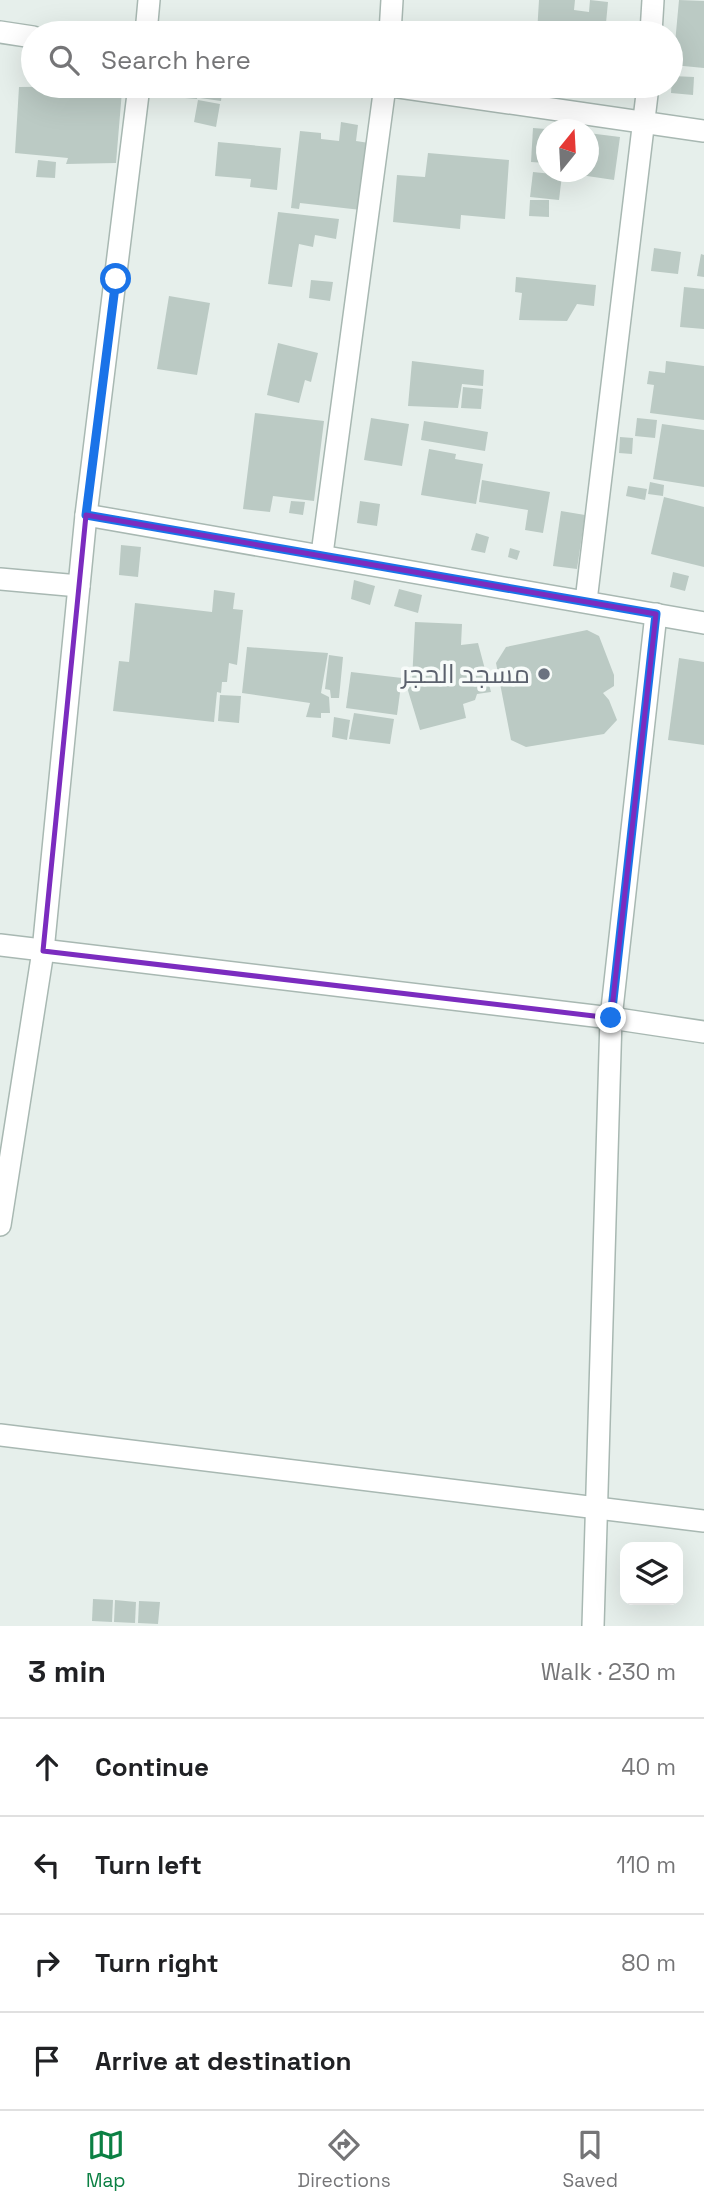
<!DOCTYPE html>
<html lang="en">
<head>
<meta charset="utf-8">
<style>
	:root { --surface:#fff; --page:#f2f2f2; --text:#202124; --muted:#757577; --line:#e0e0e0; --accent:#0b8043 }
	body { margin:0; font-family:"Space Grotesk",Cairo,sans-serif; background:var(--page); color:var(--text) }
	.controls { position:absolute; right:21px; bottom:21px; display:grid; overflow:hidden; border-radius:14px; box-shadow:0 7px 28px #0002 }
	.controls button { width:63px; height:63px; display:grid; place-items:center; padding:0; border:0; border-bottom:2px solid var(--line); background:var(--surface); color:var(--text); font:35px sans-serif }
	.compass { position:absolute; left:536px; top:119px; width:63px; height:63px; border-radius:50%; background:var(--surface); box-shadow:0 7px 28px #0002; rotate:18deg }
	.stop { position:absolute; width:21px; height:21px; margin:-16px; border:5px solid #1a73e8; border-radius:50%; background:#fff }
	.stop.end { background:#1a73e8; border-color:#fff; box-shadow:0 2px 7px #0008 }
	.list { margin:0; padding:0; list-style:none }
	h2 { display:flex; justify-content:space-between; align-items:center; height:91px; margin:0; padding:0 28px; font-size:30px }
	h2 small { font-size:23px; font-weight:400; color:var(--muted) }
	.list li { display:grid; grid-template-columns:46px 1fr auto; gap:21px; align-items:center; box-sizing:border-box; height:98px; padding:0 28px; border-top:2px solid var(--line) }
	.list b { display:block; font-size:26px; white-space:nowrap }
	.list em { font-size:23px; font-style:normal; color:var(--muted) }
	.icon { flex:none; width:38px; height:38px; fill:none; stroke:currentColor; stroke-width:2; stroke-linecap:round; stroke-linejoin:round }
	.map { position:relative; flex:none; width:704px; height:1626px; overflow:hidden }
	.search { position:absolute; background:var(--surface); box-shadow:0 7px 28px #0002; left:21px; right:21px; top:21px; height:77px; display:flex; align-items:center; gap:18px; box-sizing:border-box; padding:0 24px; border-radius:38px; color:var(--muted); font-size:26px }
	.sheet { height:483px; background:var(--surface) }
	nav { display:flex; justify-content:space-around; align-items:center; box-sizing:border-box; height:98px; border-top:2px solid var(--line); background:var(--surface); font-size:19px; color:var(--muted) }
	nav a { display:grid; justify-items:center; gap:4px }
	nav .on { color:var(--accent) }
	.map>svg:first-child { display:block }
	.building { fill:#bbcac4 }
	.lines { fill:none; stroke-linecap:round; stroke-linejoin:round }
	.street-casing { stroke:#a8b8b2; stroke-width:24 }
	.street { stroke:#fff; stroke-width:21 }
	.route { stroke:#1a73e8; stroke-width:9 }
	.marked { fill:none; stroke:#7b2cbf; stroke-width:5; stroke-linejoin:round }
	.worship-dot { fill:#6b7280; stroke:#f7fbf9; stroke-width:2.5 }
	.labels { text-anchor:middle; dominant-baseline:central; stroke-width:7; stroke-linejoin:round; paint-order:stroke }
	.worship-label { font-size:26px; fill:#5b616d; stroke:#f7fbf9; text-anchor:end }
</style>
</head>
<body>
<div class="map">
<svg width="704" height="1626" viewBox="0 0 704 1626">
	<rect width="100%" height="100%" fill="#e6efeb"/>
	<!-- building -->
	<g class="building">
		<path d="M 539,0 L 575,0 L 574,10 L 589,12 L 590,0 L 608,2 L 606,23 L 619,24 L 618,33 L 537,33 Z"/>
		<path d="M 679,0 L 704,1 L 704,68 L 673,65 Z"/>
		<path d="M 672,76 L 694,77 L 693,95 L 671,93 Z"/>
		<path d="M 120,86 L 122,91 L 116,163 L 66,164 L 68,158 L 15,153 L 19,87 Z"/>
		<path d="M 187,86 L 199,86 L 197,99 L 185,98 Z"/>
		<path d="M 202,86 L 223,86 L 221,101 L 200,98 Z"/>
		<path d="M 198,100 L 220,104 L 216,127 L 194,122 Z"/>
		<path d="M 341,122 L 358,125 L 356,141 L 369,143 L 361,210 L 300,203 L 299,209 L 291,208 L 300,131 L 321,133 L 321,139 L 339,141 Z"/>
		<path d="M 533,128 L 546,129 L 546,163 L 531,162 Z"/>
		<path d="M 588,133 L 620,137 L 614,180 L 567,173 L 588,172 Z"/>
		<path d="M 218,142 L 281,148 L 277,190 L 250,187 L 251,179 L 215,176 Z"/>
		<path d="M 428,153 L 509,160 L 505,219 L 461,215 L 460,229 L 393,222 L 397,175 L 425,177 Z"/>
		<path d="M 38,160 L 56,162 L 55,178 L 36,177 Z"/>
		<path d="M 533,172 L 562,175 L 559,200 L 530,197 Z"/>
		<path d="M 530,200 L 549,200 L 549,217 L 529,216 Z"/>
		<path d="M 278,212 L 339,219 L 336,239 L 315,235 L 313,247 L 299,244 L 292,287 L 268,284 Z"/>
		<path d="M 654,248 L 681,252 L 678,274 L 651,271 Z"/>
		<path d="M 701,254 L 704,255 L 704,277 L 697,276 Z"/>
		<path d="M 516,277 L 596,285 L 594,306 L 577,304 L 567,321 L 519,320 L 522,293 L 515,292 Z"/>
		<path d="M 311,280 L 333,282 L 330,301 L 309,298 Z"/>
		<path d="M 684,287 L 704,289 L 704,329 L 680,327 Z"/>
		<path d="M 169,296 L 210,303 L 197,375 L 157,369 Z"/>
		<path d="M 278,343 L 318,353 L 311,382 L 305,380 L 299,403 L 267,395 Z"/>
		<path d="M 412,361 L 484,370 L 483,386 L 462,384 L 458,408 L 408,406 Z"/>
		<path d="M 666,361 L 704,366 L 704,420 L 650,413 L 654,385 L 647,384 L 649,371 L 665,373 Z"/>
		<path d="M 463,387 L 483,389 L 481,409 L 461,408 Z"/>
		<path d="M 255,413 L 324,421 L 314,501 L 273,496 L 270,512 L 243,509 Z"/>
		<path d="M 371,418 L 409,424 L 402,466 L 364,460 Z"/>
		<path d="M 637,418 L 657,420 L 655,438 L 635,436 Z"/>
		<path d="M 424,421 L 488,432 L 485,451 L 421,440 Z"/>
		<path d="M 662,424 L 704,430 L 704,487 L 653,479 Z"/>
		<path d="M 620,437 L 633,438 L 632,454 L 619,453 Z"/>
		<path d="M 429,449 L 456,454 L 455,459 L 483,464 L 476,504 L 421,495 Z"/>
		<path d="M 482,480 L 550,492 L 543,533 L 525,530 L 528,510 L 479,502 Z"/>
		<path d="M 650,482 L 664,485 L 663,496 L 648,494 Z"/>
		<path d="M 628,486 L 647,489 L 645,500 L 626,496 Z"/>
		<path d="M 664,497 L 704,507 L 704,567 L 651,554 Z"/>
		<path d="M 291,501 L 305,502 L 303,515 L 289,513 Z"/>
		<path d="M 360,501 L 380,504 L 377,526 L 357,523 Z"/>
		<path d="M 561,511 L 585,515 L 577,569 L 553,566 Z"/>
		<path d="M 476,533 L 489,537 L 485,553 L 471,550 Z"/>
		<path d="M 121,545 L 141,547 L 138,577 L 119,575 Z"/>
		<path d="M 510,548 L 520,551 L 517,560 L 508,557 Z"/>
		<path d="M 673,572 L 689,576 L 685,591 L 670,587 Z"/>
		<path d="M 354,580 L 375,586 L 370,605 L 351,599 Z"/>
		<path d="M 399,589 L 422,595 L 418,613 L 394,606 Z"/>
		<path d="M 214,590 L 235,593 L 233,609 L 243,610 L 237,665 L 229,663 L 227,682 L 222,682 L 221,693 L 217,692 L 214,722 L 113,711 L 119,661 L 129,662 L 135,603 L 212,612 Z"/>
		<path d="M 415,622 L 462,624 L 461,645 L 478,643 L 491,692 L 477,694 L 475,700 L 463,704 L 466,718 L 420,730 L 406,684 L 412,681 Z"/>
		<path d="M 587,630 L 599,636 L 614,675 L 614,686 L 603,693 L 609,700 L 617,720 L 604,734 L 526,747 L 511,740 L 496,663 L 506,647 Z"/>
		<path d="M 247,647 L 328,653 L 321,693 L 329,697 L 330,713 L 321,713 L 321,718 L 306,717 L 310,703 L 242,693 Z"/>
		<path d="M 329,655 L 343,657 L 339,698 L 331,698 L 330,690 L 325,689 Z"/>
		<path d="M 679,658 L 704,662 L 704,745 L 668,740 Z"/>
		<path d="M 351,672 L 402,678 L 397,715 L 346,708 Z"/>
		<path d="M 220,695 L 241,696 L 239,723 L 218,721 Z"/>
		<path d="M 354,713 L 394,719 L 390,744 L 349,739 Z"/>
		<path d="M 334,717 L 350,720 L 347,740 L 332,737 Z"/>
		<path d="M 93,1599 L 113,1600 L 112,1622 L 92,1621 Z"/>
		<path d="M 115,1600 L 136,1602 L 135,1623 L 114,1622 Z"/>
		<path d="M 139,1601 L 160,1602 L 158,1624 L 138,1623 Z"/>
	</g>
	<g class="lines">
		<defs>
			<g id="street">
				<path d="M 0,32 L 33,37"/>
				<path d="M 146,33 L 149,0"/>
				<path d="M 390,33 L 392,0"/>
				<path d="M 651,33 L 653,0"/>
				<path d="M 392,86 L 704,131"/>
				<path d="M 86,515 L 704,623"/>
				<path d="M 322,554 L 385,86"/>
				<path d="M 0,579 L 79,586"/>
				<path d="M 586,601 L 648,86"/>
				<path d="M 0,945 L 611,1018 L 704,1032"/>
				<path d="M 0,1225 L 43,951 L 86,515 L 139,86"/>
				<path d="M 0,1435 L 704,1521"/>
				<path d="M 593,1626 L 611,1018 L 656,614"/>
			</g>
		</defs>
		<!-- street casing -->
		<use href="#street" class="street-casing"/>
		<!-- street -->
		<use href="#street" class="street"/>
	</g>
	<g class="lines">
		<!-- route -->
		<path class="route" d="M 116,279 L 86,515 L 656,614 L 611,1018"/>
	</g>
	<!-- marked area -->
	<path class="marked" d="M 86,515 L 656,614 L 611,1018 L 43,951 Z"/>
	<!-- markers -->
	<circle class="worship-dot" cx="544" cy="674" r="7"/>
	<g class="labels">
		<!-- worship labels -->
		<g class="worship-label">
			<text x="530" y="674">مسجد الحجر</text>
		</g>
	</g>
</svg>
<div class="controls">
<button><svg class="icon" aria-label="layers" viewBox="0 0 24 24"><path d="M12 4l9 5-9 5-9-5zM3 14l9 5 9-5"/></svg></button>
</div>
<svg class="compass" viewBox="-18 -18 36 36"><path d="M0-13l5 13h-10z" fill="#e53935"/><path d="M0 13l5-13h-10z" fill="#757577"/></svg>
<div class="stop" style="left:116px;top:279px"></div>
<div class="stop end" style="left:611px;top:1018px"></div>
<div class="search"><svg class="icon" aria-label="search" viewBox="0 0 24 24"><circle cx="10" cy="10" r="6"/><path d="M15 15l6 6"/></svg>Search here</div>
</div>
<section class="sheet">
<h2>3 min<small>Walk · 230 m</small></h2>
<ul class="list">
<li><svg class="icon" aria-label="ahead" viewBox="0 0 24 24"><path d="M12 20V5M6 11l6-6 6 6"/></svg><div><b>Continue</b></div><em>40 m</em></li>
<li><svg class="icon" aria-label="left" viewBox="0 0 24 24"><path d="M17 20v-9H6M10 6l-5 5 5 5"/></svg><div><b>Turn left</b></div><em>110 m</em></li>
<li><svg class="icon" aria-label="right" viewBox="0 0 24 24"><path d="M7 20v-9h11M14 6l5 5-5 5"/></svg><div><b>Turn right</b></div><em>80 m</em></li>
<li><svg class="icon" aria-label="arrive" viewBox="0 0 24 24"><path d="M6 21V4h12l-3 4 3 4H6"/></svg><div><b>Arrive at destination</b></div></li>
</ul>
</section>
<nav>
<a class="on"><svg class="icon" aria-label="map" viewBox="0 0 24 24"><path d="M3 6l6-2 6 2 6-2v14l-6 2-6-2-6 2zM9 4v14M15 6v14"/></svg>Map</a>
<a><svg class="icon" aria-label="directions" viewBox="0 0 24 24"><path d="M12 3l9 9-9 9-9-9zM9 14v-3h6M13 9l2 2-2 2"/></svg>Directions</a>
<a><svg class="icon" aria-label="saved" viewBox="0 0 24 24"><path d="M7 4h10v16l-5-4-5 4z"/></svg>Saved</a>
</nav>
</body>
</html>
